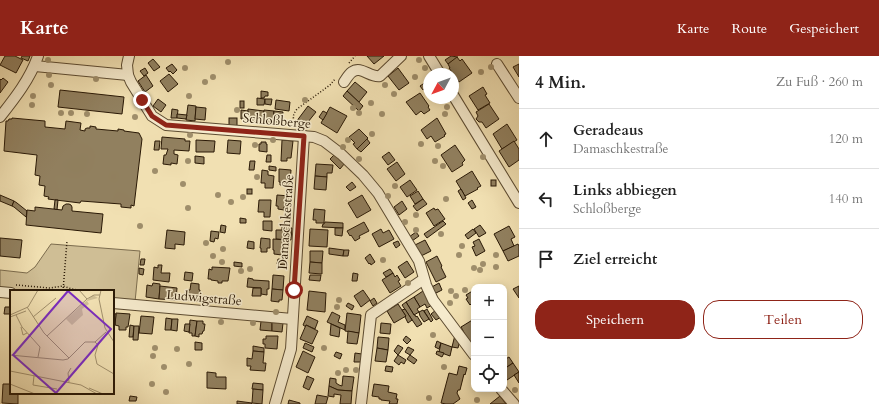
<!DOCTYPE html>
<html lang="de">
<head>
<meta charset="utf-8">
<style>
	:root { --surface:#fff; --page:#f2f2f2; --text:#222; --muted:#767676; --line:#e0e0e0; --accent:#8f2418 }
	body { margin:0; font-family:Cardo,serif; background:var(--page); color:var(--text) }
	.controls { position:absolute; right:12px; bottom:12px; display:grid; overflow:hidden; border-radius:8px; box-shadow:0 2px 10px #0003 }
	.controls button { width:36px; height:36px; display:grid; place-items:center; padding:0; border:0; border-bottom:1px solid var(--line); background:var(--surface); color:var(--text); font:20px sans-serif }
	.compass { position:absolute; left:423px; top:12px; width:36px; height:36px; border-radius:50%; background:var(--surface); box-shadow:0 2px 10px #0003; rotate:229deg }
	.stop { position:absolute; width:12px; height:12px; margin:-9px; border:3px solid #8f2418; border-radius:50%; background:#fff }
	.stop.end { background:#8f2418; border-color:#fff; box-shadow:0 1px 4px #0008 }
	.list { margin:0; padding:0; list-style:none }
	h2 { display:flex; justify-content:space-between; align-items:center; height:52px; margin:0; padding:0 16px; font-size:17px }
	h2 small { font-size:13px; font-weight:400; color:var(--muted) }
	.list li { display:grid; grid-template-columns:26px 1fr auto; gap:12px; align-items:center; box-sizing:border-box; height:60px; padding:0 16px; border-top:1px solid var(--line) }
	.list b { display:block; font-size:15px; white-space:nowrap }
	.list p { margin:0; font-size:13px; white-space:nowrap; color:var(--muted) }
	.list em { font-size:13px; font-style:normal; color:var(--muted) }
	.actions { display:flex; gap:8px; padding:12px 16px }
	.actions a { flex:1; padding:9px 0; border:1px solid var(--accent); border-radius:16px; text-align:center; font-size:14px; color:var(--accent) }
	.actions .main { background:var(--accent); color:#fff }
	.icon { flex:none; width:22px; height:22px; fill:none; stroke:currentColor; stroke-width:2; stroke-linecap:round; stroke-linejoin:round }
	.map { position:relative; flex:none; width:519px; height:348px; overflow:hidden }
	header { display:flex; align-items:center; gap:24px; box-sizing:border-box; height:56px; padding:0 20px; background:var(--accent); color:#fff }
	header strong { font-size:19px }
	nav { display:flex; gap:22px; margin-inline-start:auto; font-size:14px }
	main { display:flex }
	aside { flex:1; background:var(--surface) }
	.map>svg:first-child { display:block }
	.green { fill:#cfbe95; stroke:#7c6c4e }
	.building { fill:#91805f; stroke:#2a1906 }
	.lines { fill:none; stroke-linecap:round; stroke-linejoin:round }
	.minor-casing { stroke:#5c4b31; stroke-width:12 }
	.path { stroke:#2a1906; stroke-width:1.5; stroke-dasharray:1 2; stroke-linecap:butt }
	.minor { stroke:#f6ebcd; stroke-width:10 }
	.tree { fill:#9f8e6b }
	.route { stroke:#8f2418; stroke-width:5 }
	.labels { text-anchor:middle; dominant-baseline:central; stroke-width:3; stroke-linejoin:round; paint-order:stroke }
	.street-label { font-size:13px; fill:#2a1906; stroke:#f6ebcd }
	.inset-road { fill:none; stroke:#a1906d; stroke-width:1 }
	.view { fill:#7b2cbf; fill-opacity:0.15; stroke:#7b2cbf; stroke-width:2 }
	.inset-edge { fill:none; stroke:#2a1906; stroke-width:2 }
</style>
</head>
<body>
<header>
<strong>Karte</strong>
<nav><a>Karte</a><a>Route</a><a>Gespeichert</a></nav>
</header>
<main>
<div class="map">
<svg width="519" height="348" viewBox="0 0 519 348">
	<rect width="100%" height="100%" fill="#f1e0b2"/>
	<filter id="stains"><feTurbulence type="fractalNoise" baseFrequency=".005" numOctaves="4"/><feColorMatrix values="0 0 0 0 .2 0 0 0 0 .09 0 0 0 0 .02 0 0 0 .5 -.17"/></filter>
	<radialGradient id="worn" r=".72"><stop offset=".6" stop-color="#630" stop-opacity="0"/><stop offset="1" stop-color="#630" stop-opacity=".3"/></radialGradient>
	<!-- green -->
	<path class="green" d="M 51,188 L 140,195 L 135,246 L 113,244 L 113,235 L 17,235 L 0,233 L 0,214 L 27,217 L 35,211 Z"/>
	<!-- building -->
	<g class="building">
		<path d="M 5,0 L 15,0 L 23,4 L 16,17 L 0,9 Z"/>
		<path d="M 22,0 L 30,0 L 28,5 L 21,2 Z"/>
		<path d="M 367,0 L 384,0 L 374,8 Z"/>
		<path d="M 451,0 L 458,1 L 448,8 L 445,4 Z"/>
		<path d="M 457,1 L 460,5 L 462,3 L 472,17 L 459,26 L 449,12 L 450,12 L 448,8 Z"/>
		<path d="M 153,3 L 160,11 L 154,15 L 148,7 Z"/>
		<path d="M 172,8 L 177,14 L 173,18 L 170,15 L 169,16 L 166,12 Z"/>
		<path d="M 519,8 L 519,21 L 513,11 Z"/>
		<path d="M 145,12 L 148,17 L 144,20 L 140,15 Z"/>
		<path d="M 398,12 L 409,27 L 399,34 L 388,20 Z"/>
		<path d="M 169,18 L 178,28 L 168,36 L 160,25 Z"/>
		<path d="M 146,19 L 153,30 L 145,36 L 138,25 Z"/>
		<path d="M 3,22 L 8,26 L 0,37 L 0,23 L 1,24 Z"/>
		<path d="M 429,24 L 429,29 L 423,34 L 420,30 Z"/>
		<path d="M 355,26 L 367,36 L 359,46 L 347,35 Z"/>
		<path d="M 483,31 L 487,38 L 485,39 L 490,47 L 478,54 L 469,40 Z"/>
		<path d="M 60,34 L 124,41 L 122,58 L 58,51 Z"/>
		<path d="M 261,35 L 268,36 L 268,40 L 265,40 L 264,42 L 261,42 Z"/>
		<path d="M 347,35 L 363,50 L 359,55 L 343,40 Z"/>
		<path d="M 420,37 L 429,50 L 428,51 L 430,54 L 424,58 L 421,55 L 416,59 L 406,46 Z"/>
		<path d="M 257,42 L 265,43 L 264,49 L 257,49 Z"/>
		<path d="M 158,43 L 166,49 L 161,56 L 153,50 Z"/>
		<path d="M 265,43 L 272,43 L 271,49 L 265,48 Z"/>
		<path d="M 276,44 L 290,46 L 289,55 L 275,53 Z"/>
		<rect x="240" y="45" width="4" height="7"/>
		<path d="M 489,48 L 499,63 L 486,72 L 482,66 L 479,66 L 476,63 L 478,60 L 476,56 Z"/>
		<path d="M 188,49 L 196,50 L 195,65 L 186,64 Z"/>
		<path d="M 308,50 L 316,56 L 304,71 L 296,66 Z"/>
		<path d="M 196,51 L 206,52 L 205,64 L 195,63 Z"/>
		<path d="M 330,51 L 347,60 L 337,77 L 321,67 Z"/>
		<path d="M 172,53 L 178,54 L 177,62 L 171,62 Z"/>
		<path d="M 248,53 L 264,55 L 263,67 L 247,66 Z"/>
		<path d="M 241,54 L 248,55 L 248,63 L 241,63 Z"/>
		<path d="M 264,54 L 274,55 L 273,68 L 263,67 Z"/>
		<path d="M 274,55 L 283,56 L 282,63 L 276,62 L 276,68 L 273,68 Z"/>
		<path d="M 323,55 L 327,57 L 323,64 L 319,61 Z"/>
		<path d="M 177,58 L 187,59 L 186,63 L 177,62 Z"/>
		<path d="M 12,62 L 45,65 L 45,71 L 65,73 L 66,65 L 81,67 L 80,74 L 85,75 L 85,73 L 87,72 L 90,72 L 90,70 L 96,71 L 96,73 L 118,75 L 118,73 L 124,74 L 124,75 L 139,77 L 142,83 L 134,150 L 131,149 L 131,152 L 121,151 L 121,148 L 81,145 L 80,147 L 48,143 L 49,141 L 44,140 L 45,130 L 39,129 L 40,120 L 35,119 L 37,99 L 4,95 L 6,65 L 8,65 L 9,63 L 12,63 Z"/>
		<rect x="229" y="62" width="8" height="8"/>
		<path d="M 437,62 L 446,78 L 444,79 L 445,80 L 435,86 L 431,80 L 427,83 L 421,74 Z"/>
		<path d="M 507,68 L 517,84 L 502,93 L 493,78 Z"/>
		<path d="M 359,73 L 368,82 L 357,93 L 353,88 L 355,87 L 349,81 Z"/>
		<path d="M 162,81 L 185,83 L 185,85 L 190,85 L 189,95 L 174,94 L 174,98 L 178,99 L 177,108 L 171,107 L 171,109 L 163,108 L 164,99 L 166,99 L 168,93 L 161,93 Z"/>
		<path d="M 367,83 L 370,87 L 361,96 L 357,93 Z"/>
		<path d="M 196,84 L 215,85 L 214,96 L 196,96 Z"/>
		<path d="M 228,84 L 241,85 L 240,98 L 227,97 Z"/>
		<path d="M 282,84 L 293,85 L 291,102 L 287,102 L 287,105 L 281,105 Z"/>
		<path d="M 155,85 L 160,85 L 159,94 L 154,94 Z"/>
		<path d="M 514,85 L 519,93 L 519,104 L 509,111 L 499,95 Z"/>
		<path d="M 261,86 L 266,86 L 266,88 L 267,88 L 267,96 L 259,95 L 259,88 L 261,88 Z"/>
		<path d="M 455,89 L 465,104 L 462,107 L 463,109 L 452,116 L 441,99 Z"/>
		<path d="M 389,96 L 395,104 L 388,109 L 382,101 Z"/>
		<path d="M 335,98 L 345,107 L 340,113 L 330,103 Z"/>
		<path d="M 267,99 L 271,99 L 271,106 L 266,106 Z"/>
		<path d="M 195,100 L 204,101 L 204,108 L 195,107 Z"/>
		<path d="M 250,105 L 255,105 L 254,114 L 249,114 Z"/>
		<path d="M 397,106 L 405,118 L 396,125 L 387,113 Z"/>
		<path d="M 316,108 L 333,109 L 332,117 L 327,117 L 327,121 L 315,120 Z"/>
		<path d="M 269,110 L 276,111 L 276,115 L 269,114 Z"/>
		<path d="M 279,113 L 291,114 L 290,127 L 289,127 L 288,129 L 280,129 L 280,126 L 279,126 Z"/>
		<path d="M 262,114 L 268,115 L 268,119 L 274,120 L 273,132 L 265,132 L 265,127 L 261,127 Z"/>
		<path d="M 472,115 L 481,130 L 477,132 L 478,133 L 465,140 L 456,125 Z"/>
		<path d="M 315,120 L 327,121 L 326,134 L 314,133 Z"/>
		<path d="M 410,124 L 417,134 L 407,141 L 400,131 Z"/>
		<rect x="491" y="124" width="5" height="6"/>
		<path d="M 352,126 L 356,131 L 350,135 L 346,131 Z"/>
		<rect x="247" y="133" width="5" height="5"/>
		<path d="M 461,133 L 466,142 L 463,144 L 458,135 Z"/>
		<path d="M 418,135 L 423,143 L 415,148 L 410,140 Z"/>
		<path d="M 0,139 L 14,145 L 12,150 L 0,145 Z"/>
		<path d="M 277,139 L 290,140 L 289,151 L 284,151 L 284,154 L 278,153 L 278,150 L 276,150 Z"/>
		<path d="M 362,139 L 371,154 L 357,162 L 348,147 Z"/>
		<path d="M 423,143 L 427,148 L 417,155 L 413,150 Z"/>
		<path d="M 55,144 L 58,144 L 57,154 L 54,153 Z"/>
		<path d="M 259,144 L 271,144 L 270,161 L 264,161 L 264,156 L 258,156 Z"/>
		<path d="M 472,144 L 476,151 L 472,153 L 468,147 Z"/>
		<path d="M 14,145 L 17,147 L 27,155 L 26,161 L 14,151 L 12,150 Z"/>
		<path d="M 402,145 L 407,153 L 399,159 L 394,151 Z"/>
		<path d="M 66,148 L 69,148 L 71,149 L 72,151 L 72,155 L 103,158 L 101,177 L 26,169 L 27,154 L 35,155 L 35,151 L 62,154 L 63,150 Z"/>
		<path d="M 434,152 L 435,154 L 438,153 L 445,163 L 434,170 L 426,157 Z"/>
		<path d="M 314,153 L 325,154 L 324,167 L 316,167 L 316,164 L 313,164 Z"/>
		<path d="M 240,162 L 246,163 L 246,167 L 240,167 Z"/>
		<path d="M 263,165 L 272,165 L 272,175 L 263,174 Z"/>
		<path d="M 443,165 L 446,168 L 427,182 L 424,178 Z"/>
		<path d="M 325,166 L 343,167 L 343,172 L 322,171 L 323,168 L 324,168 Z"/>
		<path d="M 364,166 L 369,175 L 359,180 L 360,182 L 355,185 L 351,179 L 350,180 L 347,175 Z"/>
		<path d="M 221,169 L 226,170 L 225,177 L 220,176 Z"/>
		<path d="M 480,169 L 486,177 L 479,181 L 474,173 Z"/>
		<path d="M 509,170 L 515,181 L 511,183 L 514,190 L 503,195 L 494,178 Z"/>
		<path d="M 282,171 L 292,172 L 291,184 L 276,183 L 276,174 L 282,174 Z"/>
		<path d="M 335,172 L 343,172 L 342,180 L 335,179 Z"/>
		<path d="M 310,173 L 328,174 L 327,191 L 309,190 Z"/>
		<path d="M 381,173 L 383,177 L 389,174 L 394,183 L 379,191 L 372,178 Z"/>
		<path d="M 473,173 L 476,177 L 468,183 L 465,179 Z"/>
		<path d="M 167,174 L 185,176 L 184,189 L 175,188 L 175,193 L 165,192 Z"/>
		<path d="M 211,175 L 219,176 L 218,183 L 215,182 L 214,186 L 210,185 Z"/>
		<path d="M 416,176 L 419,180 L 412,185 L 409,181 Z"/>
		<path d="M 0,182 L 22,184 L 20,202 L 0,200 Z"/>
		<path d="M 261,182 L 270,183 L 270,192 L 267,192 L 267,196 L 261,196 L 261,192 L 260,192 Z"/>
		<path d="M 273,183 L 286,184 L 285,195 L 283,194 L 282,199 L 274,198 L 274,194 L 273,194 Z"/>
		<path d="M 479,183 L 485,195 L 476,200 L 472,191 L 475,190 L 473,186 Z"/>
		<path d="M 425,184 L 431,195 L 421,200 L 415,189 Z"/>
		<path d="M 248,185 L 254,186 L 254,193 L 247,192 Z"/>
		<path d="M 398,185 L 400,189 L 396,192 L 393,187 Z"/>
		<path d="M 518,188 L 519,190 L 519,200 L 508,205 L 503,195 Z"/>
		<path d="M 329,192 L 344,194 L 343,200 L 329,198 Z"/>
		<path d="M 344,194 L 349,194 L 348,200 L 343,200 Z"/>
		<path d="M 310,195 L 323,195 L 322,207 L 310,206 Z"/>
		<path d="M 370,198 L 375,206 L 371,209 L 370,207 L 369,208 L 365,202 Z"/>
		<path d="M 437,200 L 442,210 L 441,211 L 446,221 L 436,226 L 426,206 Z"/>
		<path d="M 141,203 L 145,203 L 144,209 L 140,209 Z"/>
		<path d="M 278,203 L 285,204 L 285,209 L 277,208 Z"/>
		<path d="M 407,205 L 414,216 L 405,222 L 398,211 Z"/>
		<path d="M 234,206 L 242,207 L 242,211 L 234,210 Z"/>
		<path d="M 310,206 L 322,207 L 322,218 L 309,217 Z"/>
		<path d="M 158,209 L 162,209 L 161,217 L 170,217 L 169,226 L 153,224 L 154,211 L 158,212 Z"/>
		<path d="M 212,211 L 230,212 L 228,225 L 222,225 L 222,227 L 218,227 L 218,225 L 211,224 L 211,223 L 208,223 L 209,213 L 212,214 Z"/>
		<path d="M 139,212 L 144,213 L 143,219 L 139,218 Z"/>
		<path d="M 390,213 L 393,217 L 386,221 L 383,217 Z"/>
		<path d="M 185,216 L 193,217 L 192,225 L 184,224 Z"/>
		<path d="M 353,217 L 358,218 L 357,225 L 352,225 Z"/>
		<path d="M 393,217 L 395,221 L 397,219 L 400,224 L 398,225 L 401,230 L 390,237 L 382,224 Z"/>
		<path d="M 273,219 L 284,220 L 283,234 L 272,233 Z"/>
		<path d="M 310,219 L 321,219 L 320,225 L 309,224 Z"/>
		<path d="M 248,222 L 253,223 L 253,224 L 269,225 L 269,233 L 267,233 L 267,239 L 261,238 L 261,232 L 247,231 Z"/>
		<path d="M 153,227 L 160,228 L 159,243 L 146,241 L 147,229 L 152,230 Z"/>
		<path d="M 191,227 L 199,228 L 199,234 L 200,234 L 199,245 L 187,244 L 187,234 L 190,234 Z"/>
		<path d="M 439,227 L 442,234 L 434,238 L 430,232 Z"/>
		<path d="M 160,230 L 177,232 L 176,244 L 159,243 Z"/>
		<path d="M 519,230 L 519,242 L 513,233 Z"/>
		<path d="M 253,232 L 261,232 L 261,240 L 252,240 Z"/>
		<path d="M 272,233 L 283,234 L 282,244 L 279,244 L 279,246 L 271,245 Z"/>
		<path d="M 363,234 L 370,244 L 361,251 L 354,240 Z"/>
		<path d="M 474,234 L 474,251 L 472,247 L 470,249 L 466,243 L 468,242 L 466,239 Z"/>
		<path d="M 309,235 L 326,237 L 325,256 L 307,254 Z"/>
		<path d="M 423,235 L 432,249 L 427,252 L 425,248 L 420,251 L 414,241 Z"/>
		<path d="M 414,241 L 420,251 L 417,253 L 419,256 L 414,259 L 406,246 Z"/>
		<path d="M 374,242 L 377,247 L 373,250 L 370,245 Z"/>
		<path d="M 406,246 L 414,259 L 415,259 L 416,261 L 417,260 L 422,268 L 417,271 L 402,249 Z"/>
		<path d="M 348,247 L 354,250 L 352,254 L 346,250 Z"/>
		<path d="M 398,248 L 406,260 L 394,267 L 387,255 Z"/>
		<path d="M 5,251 L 11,251 L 10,258 L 4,258 Z"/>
		<path d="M 405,253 L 412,264 L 408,267 L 405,261 L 406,260 L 402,254 Z"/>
		<path d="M 427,253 L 433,264 L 431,266 L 424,255 Z"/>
		<path d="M 423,254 L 429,263 L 424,266 L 420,260 L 419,256 Z"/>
		<path d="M 436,254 L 441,261 L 436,264 L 431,258 Z"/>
		<path d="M 332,256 L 340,260 L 338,266 L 345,269 L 345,274 L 327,266 Z"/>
		<path d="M 116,257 L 130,258 L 128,271 L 126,271 L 126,274 L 119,274 L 119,270 L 115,269 Z"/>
		<path d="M 347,257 L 361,259 L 359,277 L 345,275 Z"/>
		<path d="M 113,258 L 116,258 L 115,269 L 113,269 Z"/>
		<path d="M 141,260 L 154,261 L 152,278 L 139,277 Z"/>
		<path d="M 307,260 L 318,265 L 315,273 L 306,269 L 306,271 L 303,269 Z"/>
		<path d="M 166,262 L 172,263 L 171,274 L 165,274 Z"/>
		<path d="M 172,263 L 178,263 L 177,275 L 171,274 Z"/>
		<path d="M 474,263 L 474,288 L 471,290 L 461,271 Z"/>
		<path d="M 190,264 L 197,265 L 195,280 L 192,280 L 192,277 L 189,277 Z"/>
		<path d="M 197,265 L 203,265 L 203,268 L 205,268 L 204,275 L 203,275 L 202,278 L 199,278 L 199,281 L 195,280 Z"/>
		<path d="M 261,265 L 272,266 L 272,275 L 260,274 Z"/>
		<path d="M 272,266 L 283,267 L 282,276 L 272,275 Z"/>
		<path d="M 381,267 L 391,268 L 390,278 L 380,277 Z"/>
		<path d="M 185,268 L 190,268 L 189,276 L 184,275 Z"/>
		<path d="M 331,268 L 340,272 L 339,281 L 330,279 Z"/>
		<path d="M 130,269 L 134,270 L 133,281 L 129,281 Z"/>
		<path d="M 306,269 L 318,275 L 312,288 L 300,283 Z"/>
		<path d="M 134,270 L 139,270 L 138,284 L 133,284 Z"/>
		<path d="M 348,275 L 359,277 L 357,288 L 347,287 Z"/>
		<path d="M 455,279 L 460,284 L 458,292 L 452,291 Z"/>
		<path d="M 266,280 L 278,280 L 277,293 L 265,292 L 265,288 L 263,288 L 263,283 L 266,283 Z"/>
		<path d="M 406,280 L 411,284 L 407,288 L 403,284 Z"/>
		<path d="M 378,281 L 389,282 L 388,294 L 377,292 Z"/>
		<path d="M 437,285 L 441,287 L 439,293 L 435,291 Z"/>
		<path d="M 195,286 L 202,287 L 202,294 L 195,294 Z"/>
		<path d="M 305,287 L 314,291 L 312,296 L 303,292 Z"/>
		<path d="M 441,287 L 452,291 L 450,300 L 439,296 Z"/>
		<path d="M 398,289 L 403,292 L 398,299 L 394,295 Z"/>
		<path d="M 253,290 L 264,292 L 264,296 L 253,295 Z"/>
		<path d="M 408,291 L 414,294 L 410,299 L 405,296 Z"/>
		<path d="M 377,292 L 388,294 L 386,306 L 375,305 Z"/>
		<path d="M 253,295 L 264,296 L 263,307 L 266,307 L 265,315 L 250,314 L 251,310 L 247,310 L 247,302 L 252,303 Z"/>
		<path d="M 303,295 L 315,301 L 308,317 L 296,311 Z"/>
		<path d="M 437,295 L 444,297 L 442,301 L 436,298 Z"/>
		<path d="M 336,296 L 342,298 L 340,303 L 334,300 Z"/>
		<path d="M 355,297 L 362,298 L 361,306 L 354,306 Z"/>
		<path d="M 398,299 L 406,304 L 404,308 L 401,306 L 399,309 L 394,305 Z"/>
		<path d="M 410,299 L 417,304 L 414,308 L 407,303 Z"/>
		<path d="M 509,301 L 513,307 L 507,311 L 504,307 L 504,304 Z"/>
		<path d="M 513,307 L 519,316 L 504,326 L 504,313 Z"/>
		<path d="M 386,310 L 393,311 L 392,316 L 385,315 Z"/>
		<path d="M 459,310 L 467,312 L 465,319 L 464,318 L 460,334 L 458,334 L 457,337 L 460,343 L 453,348 L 446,348 L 441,347 L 449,317 L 457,319 Z"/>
		<path d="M 207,316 L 216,317 L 216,321 L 226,321 L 226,333 L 207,332 Z"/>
		<path d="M 519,316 L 519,327 L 514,319 Z"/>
		<path d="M 307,320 L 314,323 L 309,334 L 303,331 Z"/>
		<path d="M 343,320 L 354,321 L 352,335 L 338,334 L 329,330 L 330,322 L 336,323 L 336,327 L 339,329 L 342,330 Z"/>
		<path d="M 253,327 L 263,328 L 263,334 L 252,333 Z"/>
		<path d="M 3,328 L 11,328 L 11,337 L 18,337 L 18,348 L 2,347 Z"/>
		<path d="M 374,328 L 389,330 L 388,336 L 397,338 L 396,343 L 398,343 L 397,348 L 389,348 L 390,345 L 381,344 L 381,343 L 379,343 L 379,341 L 372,340 Z"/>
		<path d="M 329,330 L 338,334 L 352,335 L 351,348 L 340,348 L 341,339 L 334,338 L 334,341 L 328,340 Z"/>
		<path d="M 253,333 L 263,334 L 262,348 L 252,347 Z"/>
		<path d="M 317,339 L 328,341 L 326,348 L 315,348 Z"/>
		<path d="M 130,340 L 137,341 L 136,345 L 129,345 Z"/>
		<path d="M 500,340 L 506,348 L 490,348 Z"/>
		<path d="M 289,344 L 300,347 L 300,348 L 288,348 Z"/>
		<path d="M 237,345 L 252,347 L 251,348 L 237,348 Z"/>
	</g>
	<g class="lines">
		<defs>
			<g id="minor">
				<path d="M 129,0 L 127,9 L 128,19 L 131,26 L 152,60 L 166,69 L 314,81 L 324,85 L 341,98 L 363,119 L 378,137 L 419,205 L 426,229 L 433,244 L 474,299"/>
				<path d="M 429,0 L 440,18"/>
				<path d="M 497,8 L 519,42"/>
				<path d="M 35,10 L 128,19"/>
				<path d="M 344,26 C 346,23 349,18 352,16 C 361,9 370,22 380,20 L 401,0"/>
				<path d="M 453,39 L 519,147"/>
				<path d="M 0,61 C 15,42 30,23 38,0"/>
				<path d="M 0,236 L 11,237"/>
				<path d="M 113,247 L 292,263"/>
				<path d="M 501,333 L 514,348"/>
				<path d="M 275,348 L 291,293 L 304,80"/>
				<path d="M 361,348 L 371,259 L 421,225 L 424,224"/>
			</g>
		</defs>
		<!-- minor casing -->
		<use href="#minor" class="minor-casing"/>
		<!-- path -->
		<g class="path">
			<path d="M 349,7 L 355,0"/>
			<path d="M 298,70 C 292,64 292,59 297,53 L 330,29 L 335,23"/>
			<path d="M 16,229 L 50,232 L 63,230 L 72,233 L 83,235"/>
			<path d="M 63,235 L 67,185"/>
		</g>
		<!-- minor -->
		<use href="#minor" class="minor"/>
	</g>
	<!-- trees -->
	<g class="tree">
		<circle cx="48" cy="4" r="3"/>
		<circle cx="419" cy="4" r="3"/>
		<circle cx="228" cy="6" r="3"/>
		<circle cx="491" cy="11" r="3"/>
		<circle cx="185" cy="12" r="3"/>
		<circle cx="425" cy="12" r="3"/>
		<circle cx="481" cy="16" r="3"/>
		<circle cx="49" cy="19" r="3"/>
		<circle cx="213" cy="21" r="3"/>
		<circle cx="415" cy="21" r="3"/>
		<circle cx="96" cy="23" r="3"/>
		<circle cx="205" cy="26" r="3"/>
		<circle cx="51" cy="29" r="3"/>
		<circle cx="385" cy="29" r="3"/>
		<circle cx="394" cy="38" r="3"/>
		<circle cx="33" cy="40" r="3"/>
		<circle cx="189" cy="40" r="3"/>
		<circle cx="305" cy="44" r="3"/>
		<circle cx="371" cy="47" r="3"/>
		<circle cx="32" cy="49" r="3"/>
		<circle cx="447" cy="51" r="3"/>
		<circle cx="353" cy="52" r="3"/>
		<circle cx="237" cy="54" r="3"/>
		<circle cx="61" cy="57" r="3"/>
		<circle cx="71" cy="57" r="3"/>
		<circle cx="359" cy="57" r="3"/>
		<circle cx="87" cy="58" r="3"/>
		<circle cx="382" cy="58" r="3"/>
		<circle cx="445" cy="58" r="3"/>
		<circle cx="135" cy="61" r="3"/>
		<circle cx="372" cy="78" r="3"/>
		<circle cx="190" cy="79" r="3"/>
		<circle cx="273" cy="84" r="3"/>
		<circle cx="348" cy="84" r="3"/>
		<circle cx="421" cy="88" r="3"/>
		<circle cx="255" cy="89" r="3"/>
		<circle cx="438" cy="90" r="3"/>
		<circle cx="343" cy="91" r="3"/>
		<circle cx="483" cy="101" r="3"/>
		<circle cx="359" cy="103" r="3"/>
		<circle cx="188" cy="105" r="3"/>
		<circle cx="435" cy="105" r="3"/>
		<circle cx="443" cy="110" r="3"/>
		<circle cx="155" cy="115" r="3"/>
		<circle cx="257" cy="121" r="3"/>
		<circle cx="183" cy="128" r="3"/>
		<circle cx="395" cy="130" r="3"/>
		<circle cx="218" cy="139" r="3"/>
		<circle cx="388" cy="140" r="3"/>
		<circle cx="243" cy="141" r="3"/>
		<circle cx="446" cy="143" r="3"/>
		<circle cx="231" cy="146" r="3"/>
		<circle cx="188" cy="152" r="3"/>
		<circle cx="416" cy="159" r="3"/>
		<circle cx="405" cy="166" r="3"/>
		<circle cx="140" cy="170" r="3"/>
		<circle cx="416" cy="174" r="3"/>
		<circle cx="441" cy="178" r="3"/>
		<circle cx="206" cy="187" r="3"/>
		<circle cx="462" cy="190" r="3"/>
		<circle cx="223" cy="193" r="3"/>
		<circle cx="459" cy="199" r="3"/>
		<circle cx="496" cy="199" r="3"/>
		<circle cx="213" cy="200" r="3"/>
		<circle cx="383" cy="204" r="3"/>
		<circle cx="222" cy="206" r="3"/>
		<circle cx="483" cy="208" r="3"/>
		<circle cx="496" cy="211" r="3"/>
		<circle cx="474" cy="212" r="3"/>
		<circle cx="250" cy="213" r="3"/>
		<circle cx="480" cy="214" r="3"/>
		<circle cx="241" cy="215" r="3"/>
		<circle cx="408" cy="227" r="3"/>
		<circle cx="465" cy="234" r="3"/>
		<circle cx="451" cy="235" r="3"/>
		<circle cx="456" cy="240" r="3"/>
		<circle cx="339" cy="244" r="3"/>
		<circle cx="450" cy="247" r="3"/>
		<circle cx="337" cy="251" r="3"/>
		<circle cx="276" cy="256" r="3"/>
		<circle cx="221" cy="266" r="3"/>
		<circle cx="253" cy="267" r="3"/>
		<circle cx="433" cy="279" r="3"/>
		<circle cx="155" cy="292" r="3"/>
		<circle cx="324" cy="292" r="3"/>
		<circle cx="177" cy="293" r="3"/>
		<circle cx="153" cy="300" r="3"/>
		<circle cx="189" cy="308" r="3"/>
		<circle cx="164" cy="311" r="3"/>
		<circle cx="444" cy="311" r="3"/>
		<circle cx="346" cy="314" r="3"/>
		<circle cx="356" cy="314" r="3"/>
		<circle cx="338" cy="317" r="3"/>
		<circle cx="152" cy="328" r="3"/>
		<circle cx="515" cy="334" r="3"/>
		<circle cx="166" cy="336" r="3"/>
		<circle cx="429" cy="342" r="3"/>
		<circle cx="477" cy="344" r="3"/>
	</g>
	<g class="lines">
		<!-- route -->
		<path class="route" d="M 142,44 L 152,60 L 166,69 L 304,80 L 294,234"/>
	</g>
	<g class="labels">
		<!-- street labels -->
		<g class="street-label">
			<text transform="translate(277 65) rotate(5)">Schloßberge</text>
			<text transform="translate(286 166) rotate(-86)">Damaschkestraße</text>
			<text transform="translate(204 242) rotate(5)">Ludwigstraße</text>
		</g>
	</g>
	<!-- overview -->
	<g transform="translate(10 234)">
		<rect width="104" height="104" fill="#f1e0b2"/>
		<path d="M 83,5 L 88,8 L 77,11 L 79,14 L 72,19 L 73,25 L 62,35 L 56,29 Z" fill="#cfbe95"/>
		<path class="inset-road" d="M 69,0 L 77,9M 91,0 L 89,9 L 95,38 L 104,52M 17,17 L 34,43 L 59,68M 0,25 L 18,17 L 28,0M 6,25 L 12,37 L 30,57 L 28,67M 0,27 L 16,21M 23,27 L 46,8M 11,37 L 13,45 L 17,43M 37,46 L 77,9 L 84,5 L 90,5M 85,52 L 88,55 L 85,65 L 87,74 L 104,84M 85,52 L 96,42M 0,65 L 53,70 L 58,69 L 75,52 L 85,52M 0,81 L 71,95 L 87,104M 24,86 L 23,95 L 47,99M 59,92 L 58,83 L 61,78M 0,94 L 25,104M 79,98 L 93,104"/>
		<path class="view" d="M 58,1 L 101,39 L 46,103 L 3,65 Z"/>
		<rect width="104" height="104" class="inset-edge"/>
	</g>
	<rect width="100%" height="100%" filter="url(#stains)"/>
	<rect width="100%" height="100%" fill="url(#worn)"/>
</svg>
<div class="controls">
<button>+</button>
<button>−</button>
<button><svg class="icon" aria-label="locate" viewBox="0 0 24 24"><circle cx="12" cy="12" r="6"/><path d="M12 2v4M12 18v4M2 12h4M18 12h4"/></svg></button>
</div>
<svg class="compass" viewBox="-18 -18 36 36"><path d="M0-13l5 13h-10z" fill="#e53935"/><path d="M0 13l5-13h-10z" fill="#767676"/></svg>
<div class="stop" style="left:294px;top:234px"></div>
<div class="stop end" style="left:142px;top:44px"></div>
</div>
<aside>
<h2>4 Min.<small>Zu Fuß · 260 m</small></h2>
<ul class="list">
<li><svg class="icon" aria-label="ahead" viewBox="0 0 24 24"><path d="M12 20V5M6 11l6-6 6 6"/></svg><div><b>Geradeaus</b><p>Damaschkestraße</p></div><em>120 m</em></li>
<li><svg class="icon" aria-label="left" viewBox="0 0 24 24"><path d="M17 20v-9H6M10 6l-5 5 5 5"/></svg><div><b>Links abbiegen</b><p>Schloßberge</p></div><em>140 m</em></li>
<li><svg class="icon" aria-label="arrive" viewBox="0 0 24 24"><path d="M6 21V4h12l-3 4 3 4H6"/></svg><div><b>Ziel erreicht</b></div></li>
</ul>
<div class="actions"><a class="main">Speichern</a><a>Teilen</a></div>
</aside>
</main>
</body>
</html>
